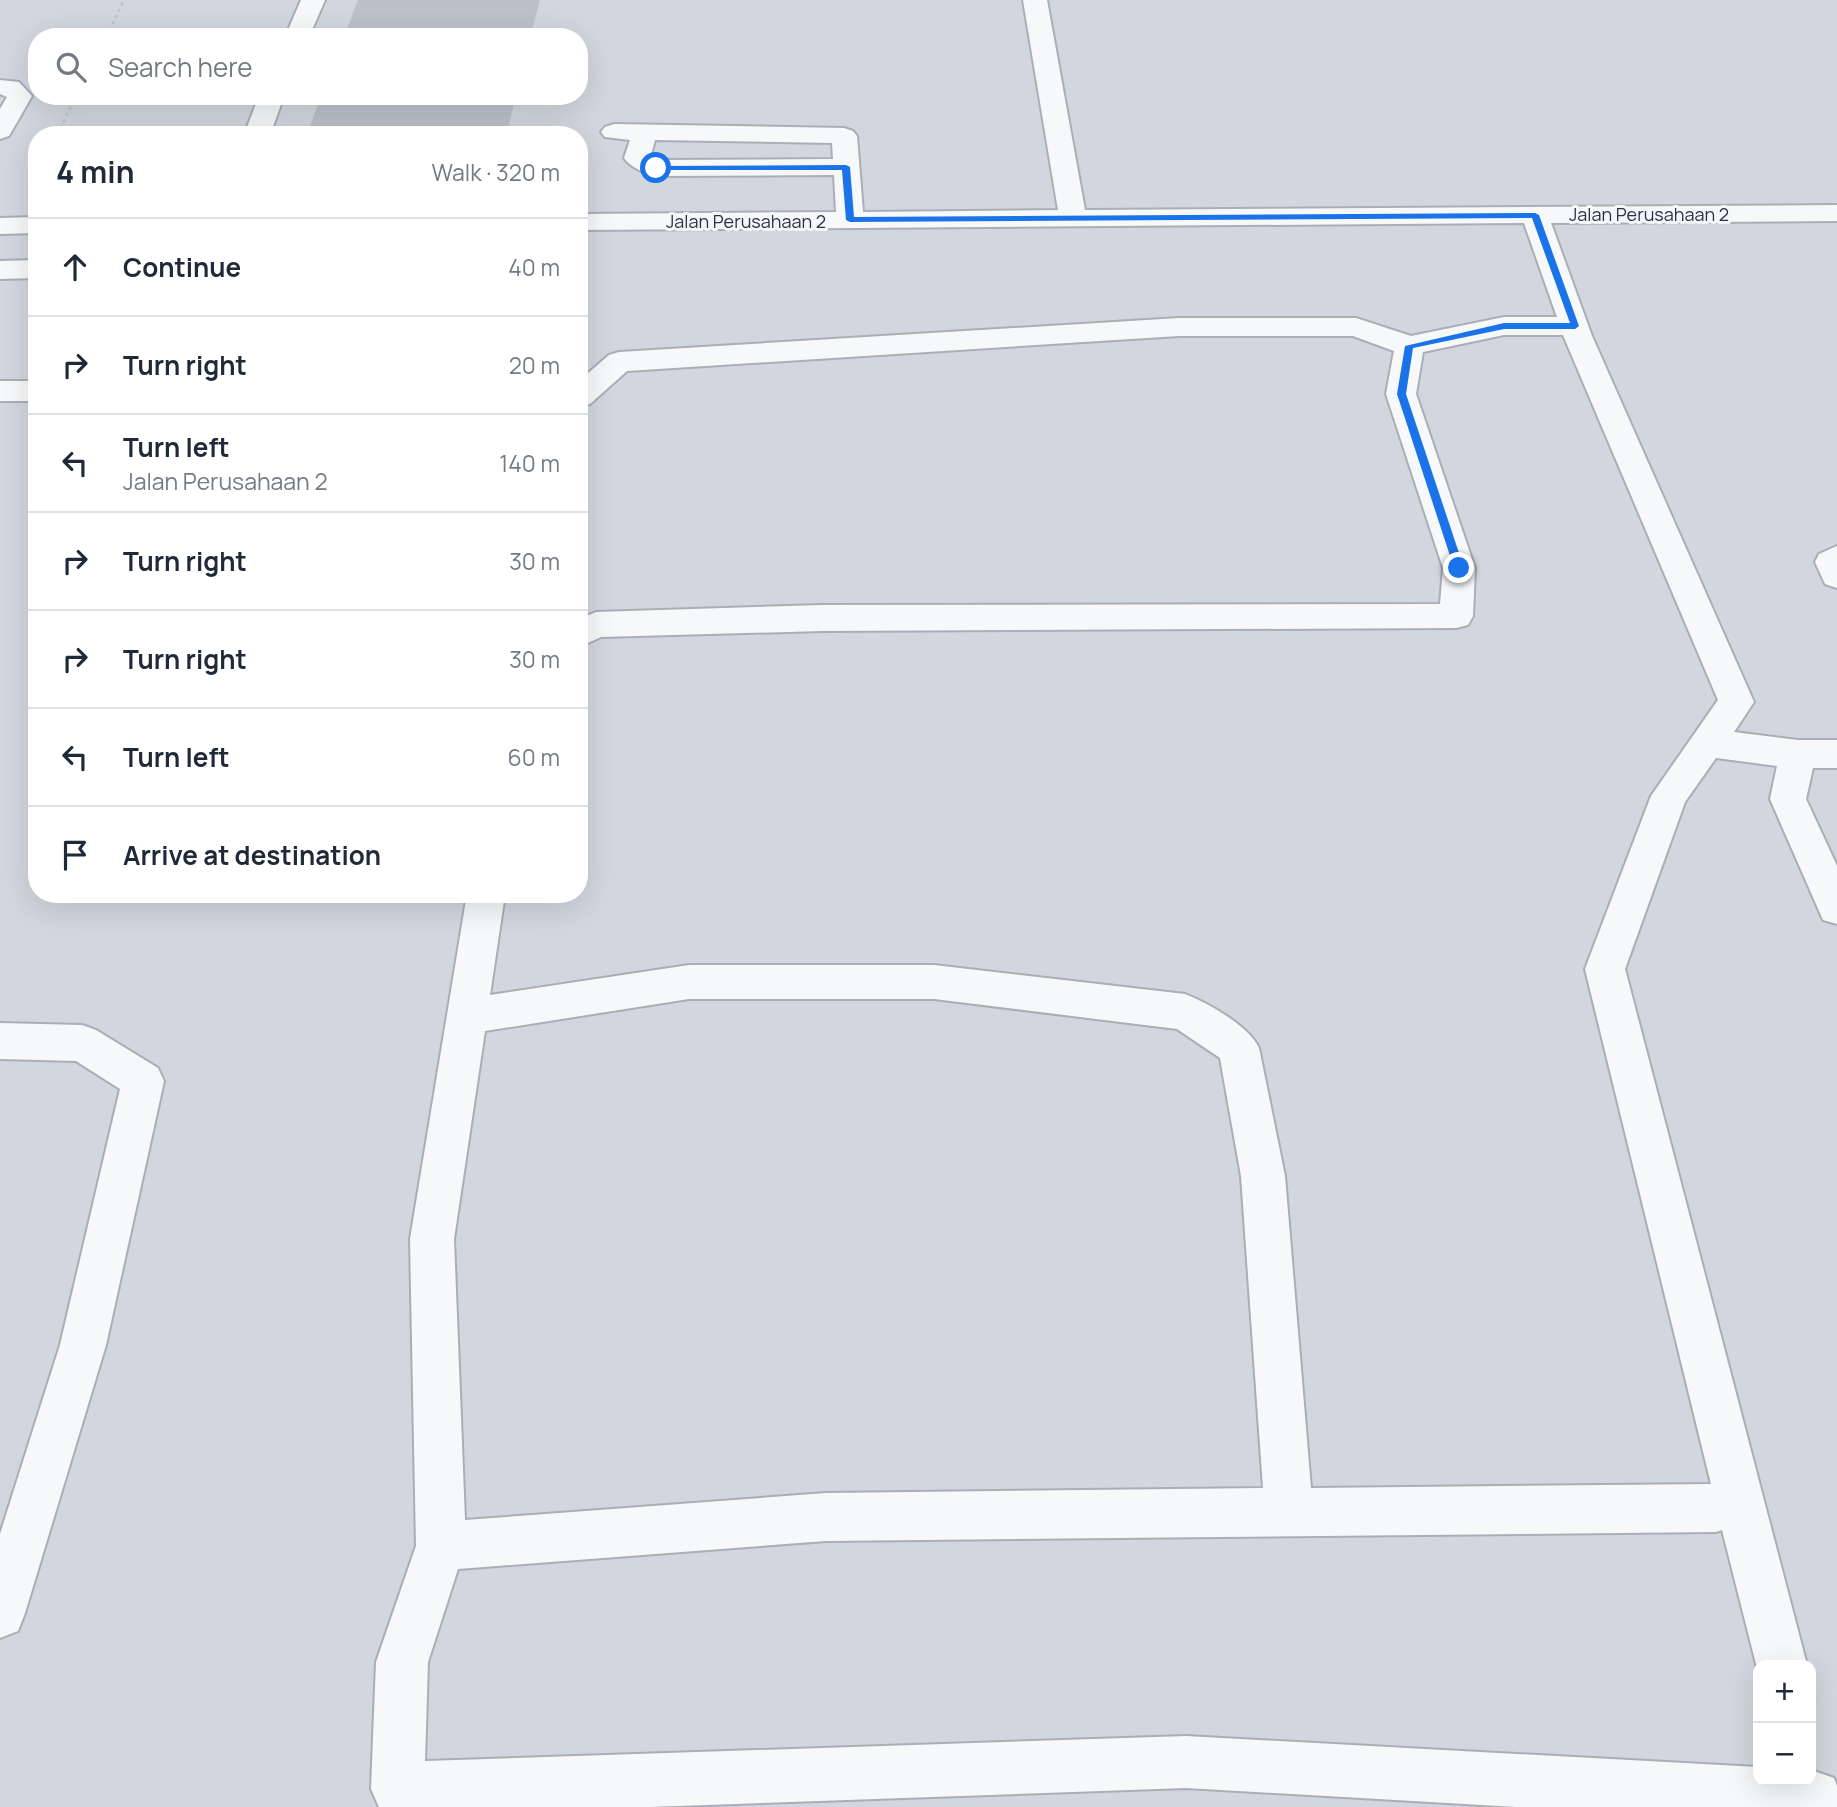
<!DOCTYPE html>
<html lang="en">
<head>
<meta charset="utf-8">
<style>
	:root { --surface:#fff; --page:#f2f2f3; --text:#1f2937; --muted:#747a83; --line:#e0e1e3 }
	body { margin:0; font-family:Manrope,sans-serif; background:var(--page); color:var(--text) }
	.controls { position:absolute; right:21px; bottom:21px; display:grid; overflow:hidden; border-radius:14px; box-shadow:0 7px 28px #0002 }
	.controls button { width:63px; height:63px; display:grid; place-items:center; padding:0; border:0; border-bottom:2px solid var(--line); background:var(--surface); color:var(--text); font:35px sans-serif }
	.stop { position:absolute; width:21px; height:21px; margin:-16px; border:5px solid #1a73e8; border-radius:50%; background:#fff }
	.stop.end { background:#1a73e8; border-color:#fff; box-shadow:0 2px 7px #0008 }
	.list { margin:0; padding:0; list-style:none }
	h2 { display:flex; justify-content:space-between; align-items:center; height:91px; margin:0; padding:0 28px; font-size:30px }
	h2 small { font-size:23px; font-weight:400; color:var(--muted) }
	.list li { display:grid; grid-template-columns:46px 1fr auto; gap:21px; align-items:center; box-sizing:border-box; height:98px; padding:0 28px; border-top:2px solid var(--line) }
	.list b { display:block; font-size:26px; white-space:nowrap }
	.list p { margin:0; font-size:23px; white-space:nowrap; color:var(--muted) }
	.list em { font-size:23px; font-style:normal; color:var(--muted) }
	.icon { flex:none; width:38px; height:38px; fill:none; stroke:currentColor; stroke-width:2; stroke-linecap:round; stroke-linejoin:round }
	.map { position:relative; flex:none; width:1837px; height:1807px; overflow:hidden }
	.search { position:absolute; background:var(--surface); box-shadow:0 7px 28px #0002; left:28px; top:28px; width:560px; height:77px; display:flex; align-items:center; gap:18px; box-sizing:border-box; padding:0 24px; border-radius:28px; color:var(--muted); font-size:26px }
	.panel { position:absolute; background:var(--surface); box-shadow:0 7px 28px #0002; left:28px; top:126px; width:560px; height:777px; border-radius:28px }
	.map>svg:first-child { display:block }
	.built { fill:#d2d6de; fill-rule:evenodd }
	.building { fill:#bbc0ca }
	.lines { fill:none; stroke-linecap:round; stroke-linejoin:round }
	.minor-casing { stroke:#a9aeb7; stroke-width:4 }
	.path { stroke:#c2c5cb; stroke-width:2.5; stroke-dasharray:3.5 3.5; stroke-linecap:butt }
	.minor { fill:#f7f8fa; fill-rule:evenodd }
	.route { fill:#1a73e8 }
	.labels { text-anchor:middle; dominant-baseline:central; stroke-width:6; stroke-linejoin:round; paint-order:stroke }
	.far-street-label { font-size:18px; fill:#2b3445; stroke:#f4f6f9 }
</style>
</head>
<body>
<div class="map">
<svg width="1837" height="1807" viewBox="0 0 1837 1807">
	<rect width="100%" height="100%" fill="#e4e7ec"/>
	<!-- built -->
	<path class="built" d="M 0,0 L 1837,0 L 1837,1807 L 0,1807 ZM 37,37 L 579,37 L 579,96 L 37,96 ZM 37,135 L 579,135 L 579,894 L 37,894 ZM 1758,1665 L 1811,1665 L 1811,1781 L 1758,1781 Z"/>
	<!-- building -->
	<g class="building">
		<path d="M 358,0 L 540,0 L 530,37 L 344,37 Z"/>
		<path d="M 321,96 L 516,96 L 508,128 L 309,129 Z"/>
	</g>
	<g class="lines">
		<defs>
			<g id="minor">
				<path d="M 301,0 L 325,0 L 309,37 L 285,37 Z"/>
				<path d="M 1023,0 L 1047,0 L 1085,210 L 1837,205 L 1837,221 L 1551,223 L 1592,336 L 1754,702 L 1734,732 L 1798,740 L 1837,740 L 1837,768 L 1813,768 L 1806,799 L 1837,866 L 1837,924 L 1823,920 L 1770,799 L 1777,766 L 1716,758 L 1685,802 L 1625,969 L 1807,1665 L 1758,1665 L 1758,1672 L 1722,1530 L 1716,1532 L 826,1541 L 458,1569 L 428,1662 L 425,1761 L 1186,1736 L 1758,1767 L 1758,1781 L 1811,1781 L 1811,1770 L 1834,1778 L 1837,1786 L 1837,1807 L 1516,1807 L 1186,1788 L 649,1807 L 379,1807 L 371,1789 L 376,1662 L 416,1546 L 410,1239 L 467,894 L 505,894 L 490,995 L 689,965 L 934,965 L 1185,994 C 1208,1003 1249,1026 1259,1048 L 1285,1176 L 1311,1488 L 1711,1484 L 1585,969 L 1651,796 L 1718,700 L 1563,335 L 1504,335 L 1423,352 L 1416,394 L 1475,568 L 1473,616 L 1468,625 L 1456,628 L 822,631 L 601,637 L 579,647 L 579,619 L 596,612 L 822,605 L 1440,604 L 1443,568 L 1386,394 L 1394,351 L 1353,336 L 1179,336 L 627,371 L 590,404 L 579,407 L 579,381 L 609,355 L 619,352 L 1179,318 L 1356,318 L 1411,336 L 1504,317 L 1557,317 L 1524,223 L 579,230 L 579,214 L 836,212 L 834,175 L 656,176 C 645,173 631,168 624,158 L 630,140 L 605,137 L 601,132 L 605,127 L 614,124 L 844,128 L 853,131 L 857,136 L 863,212 L 1058,210 ZM 655,140 L 832,143 L 833,159 L 661,160 L 651,155 ZM 689,999 L 934,999 L 1177,1029 L 1220,1058 L 1241,1176 L 1263,1488 L 826,1493 L 465,1520 L 454,1239 L 485,1031 Z"/>
				<path d="M 0,80 L 19,82 L 32,96 L 9,136 L 0,139 L 0,109 L 7,97 L 0,94 Z"/>
				<path d="M 259,96 L 284,96 L 270,135 L 244,135 Z"/>
				<path d="M 37,217 L 37,233 L 0,234 L 0,218 Z"/>
				<path d="M 37,260 L 37,278 L 0,279 L 0,261 Z"/>
				<rect x="0" y="381" width="37" height="20"/>
				<path d="M 1837,546 L 1837,588 L 1825,584 L 1815,562 L 1819,554 Z"/>
				<path d="M 0,1023 L 82,1025 L 96,1030 L 158,1068 L 164,1081 L 106,1345 L 25,1613 L 18,1631 L 0,1638 L 0,1534 L 60,1345 L 120,1089 L 76,1061 L 0,1059 Z"/>
			</g>
		</defs>
		<!-- minor casing -->
		<use href="#minor" class="minor-casing"/>
		<!-- path -->
		<g class="path">
			<path d="M 106,37 L 124,0"/>
			<path d="M 57,135 L 76,96"/>
			<path d="M 28,193 L 37,176"/>
		</g>
		<!-- minor -->
		<use href="#minor" class="minor"/>
	</g>
	<!-- route -->
	<path class="route" d="M 846,165 L 850,167 L 854,217 L 1535,213 L 1539,215 L 1579,326 L 1575,329 L 1504,329 L 1413,348 L 1406,394 L 1464,568 L 1459,572 L 1454,568 L 1397,394 L 1405,346 L 1504,323 L 1570,323 L 1532,218 L 850,222 L 846,220 L 842,170 L 656,170 L 653,168 L 656,166 Z"/>
	<g class="labels">
		<!-- far-street labels -->
		<g class="far-street-label">
			<text x="1649" y="214">Jalan Perusahaan 2</text>
			<text x="746" y="221">Jalan Perusahaan 2</text>
		</g>
	</g>
</svg>
<div class="controls">
<button>+</button>
<button>−</button>
</div>
<div class="stop" style="left:656px;top:168px"></div>
<div class="stop end" style="left:1459px;top:568px"></div>
<div class="search"><svg class="icon" aria-label="search" viewBox="0 0 24 24"><circle cx="10" cy="10" r="6"/><path d="M15 15l6 6"/></svg>Search here</div>
<section class="panel">
<h2>4 min<small>Walk · 320 m</small></h2>
<ul class="list">
<li><svg class="icon" aria-label="ahead" viewBox="0 0 24 24"><path d="M12 20V5M6 11l6-6 6 6"/></svg><div><b>Continue</b></div><em>40 m</em></li>
<li><svg class="icon" aria-label="right" viewBox="0 0 24 24"><path d="M7 20v-9h11M14 6l5 5-5 5"/></svg><div><b>Turn right</b></div><em>20 m</em></li>
<li><svg class="icon" aria-label="left" viewBox="0 0 24 24"><path d="M17 20v-9H6M10 6l-5 5 5 5"/></svg><div><b>Turn left</b><p>Jalan Perusahaan 2</p></div><em>140 m</em></li>
<li><svg class="icon" aria-label="right" viewBox="0 0 24 24"><path d="M7 20v-9h11M14 6l5 5-5 5"/></svg><div><b>Turn right</b></div><em>30 m</em></li>
<li><svg class="icon" aria-label="right" viewBox="0 0 24 24"><path d="M7 20v-9h11M14 6l5 5-5 5"/></svg><div><b>Turn right</b></div><em>30 m</em></li>
<li><svg class="icon" aria-label="left" viewBox="0 0 24 24"><path d="M17 20v-9H6M10 6l-5 5 5 5"/></svg><div><b>Turn left</b></div><em>60 m</em></li>
<li><svg class="icon" aria-label="arrive" viewBox="0 0 24 24"><path d="M6 21V4h12l-3 4 3 4H6"/></svg><div><b>Arrive at destination</b></div></li>
</ul>
</section>
</div>
</body>
</html>
